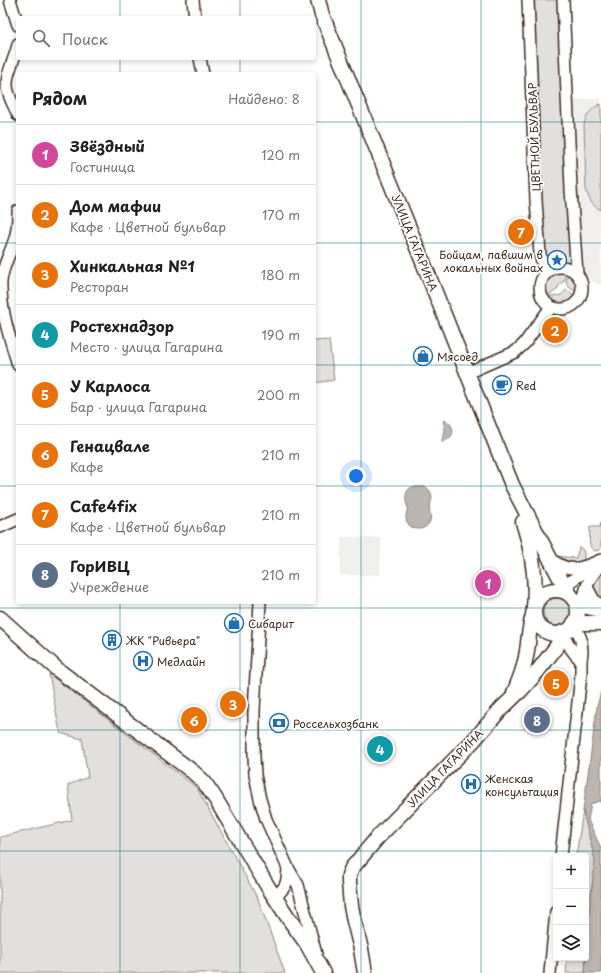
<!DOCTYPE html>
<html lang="ru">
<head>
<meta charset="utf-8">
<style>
	:root { --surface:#fff; --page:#f6f6f6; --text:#202124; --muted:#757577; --line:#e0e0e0; --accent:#2563eb }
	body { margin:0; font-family:"Playpen Sans",sans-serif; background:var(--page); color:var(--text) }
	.controls { position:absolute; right:12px; bottom:12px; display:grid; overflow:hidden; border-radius:4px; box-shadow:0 2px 6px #0003 }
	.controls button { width:36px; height:36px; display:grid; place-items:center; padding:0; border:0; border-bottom:1px solid var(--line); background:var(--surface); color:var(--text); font:20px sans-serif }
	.you { position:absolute; left:356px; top:476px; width:14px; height:14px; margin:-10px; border:3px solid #fff; border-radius:50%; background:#1a73e8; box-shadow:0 0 0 6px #1a73e833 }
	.badge { display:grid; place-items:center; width:26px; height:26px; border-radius:50%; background:var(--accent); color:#fff; font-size:13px; font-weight:700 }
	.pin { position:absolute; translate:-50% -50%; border:2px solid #fff; box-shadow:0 1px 4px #0006 }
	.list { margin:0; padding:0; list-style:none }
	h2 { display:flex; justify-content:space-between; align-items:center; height:52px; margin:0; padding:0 16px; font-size:17px }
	h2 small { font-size:13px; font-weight:400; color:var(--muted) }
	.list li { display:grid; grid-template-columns:26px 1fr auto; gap:12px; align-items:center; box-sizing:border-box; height:60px; padding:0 16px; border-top:1px solid var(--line) }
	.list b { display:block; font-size:15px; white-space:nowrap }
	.list p { margin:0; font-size:13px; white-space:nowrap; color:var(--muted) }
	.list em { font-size:13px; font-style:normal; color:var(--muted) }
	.icon { flex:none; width:22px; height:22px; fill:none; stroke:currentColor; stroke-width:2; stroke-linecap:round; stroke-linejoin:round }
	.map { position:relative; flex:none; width:601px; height:973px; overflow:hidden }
	.search { position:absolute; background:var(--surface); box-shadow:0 2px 6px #0003; left:16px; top:16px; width:300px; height:44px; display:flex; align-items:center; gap:10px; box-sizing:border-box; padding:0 14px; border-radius:4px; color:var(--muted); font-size:15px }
	.panel { position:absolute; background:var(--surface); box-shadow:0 2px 6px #0003; left:16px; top:72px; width:300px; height:532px; border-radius:4px }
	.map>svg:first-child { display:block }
	.built { fill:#f1efee }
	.green { fill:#e2e0de; stroke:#8e857e }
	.water { fill:#bcb6b3; stroke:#887e77 }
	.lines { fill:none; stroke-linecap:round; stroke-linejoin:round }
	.minor-casing { stroke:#3b2a1e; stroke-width:14 }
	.major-casing { stroke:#3b2a1e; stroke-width:17 }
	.minor { stroke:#fff; stroke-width:11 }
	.major { stroke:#fff; stroke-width:14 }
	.grid { fill:none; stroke:#0f766e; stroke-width:1; stroke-opacity:0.55 }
	.labels { text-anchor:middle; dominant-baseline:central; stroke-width:3.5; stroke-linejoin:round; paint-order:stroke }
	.street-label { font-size:11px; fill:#3b2a1e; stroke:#fff }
	.poi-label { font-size:11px; fill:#3b2a1e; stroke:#fff; text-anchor:start }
</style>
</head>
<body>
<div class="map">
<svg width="601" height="973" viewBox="0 0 601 973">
	<rect width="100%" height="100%" fill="#fff"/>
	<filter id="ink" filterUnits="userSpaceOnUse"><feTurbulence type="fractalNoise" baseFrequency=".025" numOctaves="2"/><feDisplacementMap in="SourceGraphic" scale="8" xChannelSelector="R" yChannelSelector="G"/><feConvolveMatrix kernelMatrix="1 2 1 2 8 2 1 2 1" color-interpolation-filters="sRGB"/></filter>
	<g filter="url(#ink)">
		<!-- built -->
		<g class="built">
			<path d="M 601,98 L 601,285 L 595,283 L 584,276 L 581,271 L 572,102 L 573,100 Z"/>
			<path d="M 341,537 L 381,538 L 380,575 L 340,575 Z"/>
		</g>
		<!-- green -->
		<g class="green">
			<path d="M 528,0 L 563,0 L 572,270 C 562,265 554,267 545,274 Z"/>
			<path d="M 601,104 L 601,210 C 591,205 588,198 586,188 L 584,125 C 586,115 591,108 601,104 Z"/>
			<path d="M 562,270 L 566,271 L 564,281 L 559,285 L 557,290 L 545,297 C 538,283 548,272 562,270 Z"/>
			<path d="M 568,273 C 576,277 580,284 578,293 C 567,286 564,286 568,273 Z"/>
			<path d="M 566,290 L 577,296 C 569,308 557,309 547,299 L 551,296 L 554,296 L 555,295 C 560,297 563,294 566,290 Z"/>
			<path d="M 329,340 L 334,380 L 314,383 L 314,341 Z"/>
			<path d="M 601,523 L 601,549 C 586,557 590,535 590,527 L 600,527 Z"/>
			<path d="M 579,547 L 583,550 L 584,554 L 584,560 C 571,568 568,563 555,556 L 576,558 Z"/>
			<path d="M 601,568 L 601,600 L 599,602 L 590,581 Z"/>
			<circle cx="557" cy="612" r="14"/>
			<path d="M 49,674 L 197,788 L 258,899 L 285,973 L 0,973 L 0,837 L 72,820 L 68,785 L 88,777 L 82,739 L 60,733 Z"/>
			<path d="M 583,811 L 595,860 L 587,931 L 586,952 L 586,856 L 576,856 Z"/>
			<path d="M 567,958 L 586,958 L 585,973 L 566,973 Z"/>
		</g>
		<!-- water -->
		<g class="water">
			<path d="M 444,420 C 457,425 455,439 442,442 C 442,434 448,433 443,422 Z"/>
			<path d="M 412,487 L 426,487 C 434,493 432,498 430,506 C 428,511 432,515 430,521 C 425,534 406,530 406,517 C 406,513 407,511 408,508 C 405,500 404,491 412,487 Z"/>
			<path d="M 601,691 L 601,803 L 599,801 L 591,804 L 588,820 L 601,848 L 601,973 L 585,973 L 587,931 L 595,860 L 583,811 L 597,707 Z"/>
		</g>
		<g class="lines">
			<defs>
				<g id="minor">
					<path d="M 10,0 L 18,25"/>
					<path d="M 193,0 L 195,18"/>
					<path d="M 528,0 L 536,201 L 540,254 L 545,274"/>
					<path d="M 563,0 L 571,189 L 577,274"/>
					<path d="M 18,44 C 16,57 6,73 7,85 C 7,95 14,105 18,115"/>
					<path d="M 200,58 L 203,74"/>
					<path d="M 18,211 C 18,220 18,229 15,238 C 11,253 2,266 1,282 C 0,310 10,338 18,365"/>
					<circle cx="561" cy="288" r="21"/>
					<path d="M 467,373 L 515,352 L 524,344 L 551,307"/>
					<path d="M 0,527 L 18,519"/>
					<path d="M 550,558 C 568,574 581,569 601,560"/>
					<path d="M 587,587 L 594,600 L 601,606"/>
					<path d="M 558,590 L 590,568"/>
					<path d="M 260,602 L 254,710 L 254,756 L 255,775 L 260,799 L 266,819 L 288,868 L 298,885 L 316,954"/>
					<path d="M 577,616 C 584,603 585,583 594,573 C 596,570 599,568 601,566"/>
					<path d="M 563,632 C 567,643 572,653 581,660"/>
					<path d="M 561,856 L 581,675 L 581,660 L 582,652 L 581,639 L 574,623"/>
					<path d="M 275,897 C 287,886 287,884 288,868"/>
					<path d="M 550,973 L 556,912"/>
				</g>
				<g id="major">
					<path d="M 318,0 L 322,15 L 425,267 L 512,485 L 559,576 L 571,596"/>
					<circle cx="556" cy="612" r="22"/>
					<path d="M 575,601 C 583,606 591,609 601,609"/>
					<path d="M 0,618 L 58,670 L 193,772 L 204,782 L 215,798 L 268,887 L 289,919 L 307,944 L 323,973"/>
					<path d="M 574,623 L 601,623"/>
					<path d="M 514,693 C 518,683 523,672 525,661 C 528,650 528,639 530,628 C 531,621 534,614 534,607 C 537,577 532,550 523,522"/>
					<path d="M 365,973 L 361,949 L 354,921 L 351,906 L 349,882 L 349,875 L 352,868 L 378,837 L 474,740 L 502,708 L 521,690 L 537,672 L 557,646 L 563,632"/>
				</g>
			</defs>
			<!-- minor casing -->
			<use href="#minor" class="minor-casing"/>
			<!-- major casing -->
			<use href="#major" class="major-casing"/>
			<!-- minor -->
			<use href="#minor" class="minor"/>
			<!-- major -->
			<use href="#major" class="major"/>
		</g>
	</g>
	<!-- grid -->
	<path class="grid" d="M 120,0 L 120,18M 240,0 L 240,18M 361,0 L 361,973M 481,0 L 481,973M 120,58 L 120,74M 240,58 L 240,74M 0,122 L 18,122M 314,122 L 601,122M 0,243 L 18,243M 314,243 L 601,243M 0,365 L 18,365M 314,365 L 601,365M 0,486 L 18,486M 314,486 L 601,486M 120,602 L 120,973M 240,602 L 240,973M 0,608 L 601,608M 0,730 L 601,730M 0,851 L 601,851"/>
	<!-- icons -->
	<defs>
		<symbol id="sight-ring" viewBox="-11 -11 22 22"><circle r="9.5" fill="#fff" stroke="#1f6fb2" stroke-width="1.5"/><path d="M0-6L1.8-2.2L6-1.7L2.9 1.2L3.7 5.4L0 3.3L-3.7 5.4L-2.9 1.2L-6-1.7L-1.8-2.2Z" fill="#1f6fb2"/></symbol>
		<symbol id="shop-ring" viewBox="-11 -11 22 22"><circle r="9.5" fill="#fff" stroke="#1f6fb2" stroke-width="1.5"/><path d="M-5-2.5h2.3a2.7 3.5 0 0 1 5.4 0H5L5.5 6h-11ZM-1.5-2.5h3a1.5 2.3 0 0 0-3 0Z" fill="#1f6fb2"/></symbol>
		<symbol id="cafe-ring" viewBox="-11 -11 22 22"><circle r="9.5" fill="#fff" stroke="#1f6fb2" stroke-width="1.5"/><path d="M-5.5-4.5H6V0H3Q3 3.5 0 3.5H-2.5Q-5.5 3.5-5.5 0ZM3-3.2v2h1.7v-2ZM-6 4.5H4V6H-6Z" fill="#1f6fb2"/></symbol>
		<symbol id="building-ring" viewBox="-11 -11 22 22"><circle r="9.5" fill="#fff" stroke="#1f6fb2" stroke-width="1.5"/><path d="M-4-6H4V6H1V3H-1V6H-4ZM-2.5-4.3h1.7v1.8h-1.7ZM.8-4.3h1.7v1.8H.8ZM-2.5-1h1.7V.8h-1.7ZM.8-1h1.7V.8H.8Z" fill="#1f6fb2"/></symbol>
		<symbol id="hospital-ring" viewBox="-11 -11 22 22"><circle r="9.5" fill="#fff" stroke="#1f6fb2" stroke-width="1.5"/><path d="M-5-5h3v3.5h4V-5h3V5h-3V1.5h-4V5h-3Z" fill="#1f6fb2"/></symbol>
		<symbol id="bank-ring" viewBox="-11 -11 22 22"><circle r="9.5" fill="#fff" stroke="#1f6fb2" stroke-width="1.5"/><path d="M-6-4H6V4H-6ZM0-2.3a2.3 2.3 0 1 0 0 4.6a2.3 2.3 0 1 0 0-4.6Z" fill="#1f6fb2"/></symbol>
	</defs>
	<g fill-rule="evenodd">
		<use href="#sight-ring" x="546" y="249" width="22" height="22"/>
		<use href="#shop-ring" x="412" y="345" width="22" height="22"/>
		<use href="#cafe-ring" x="491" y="374" width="22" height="22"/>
		<use href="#shop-ring" x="223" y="612" width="22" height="22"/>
		<use href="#building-ring" x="101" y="629" width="22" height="22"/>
		<use href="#hospital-ring" x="132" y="650" width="22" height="22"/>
		<use href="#bank-ring" x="268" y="712" width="22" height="22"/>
		<use href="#hospital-ring" x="460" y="773" width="22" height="22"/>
	</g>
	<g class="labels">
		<!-- street labels -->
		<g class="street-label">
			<text transform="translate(534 137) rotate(-92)">ЦВЕТНОЙ БУЛЬВАР</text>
			<text transform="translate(415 243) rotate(68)">УЛИЦА ГАГАРИНА</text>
			<text transform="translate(445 768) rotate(-46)">УЛИЦА ГАГАРИНА</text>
		</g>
		<!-- poi labels -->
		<g class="poi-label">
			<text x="543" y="254" text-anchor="end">Бойцам, павшим в<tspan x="543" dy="13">локальных войнах</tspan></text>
			<text x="437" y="356">Мясоед</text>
			<text x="516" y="385">Red</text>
			<text x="248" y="623">Сибарит</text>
			<text x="126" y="640">ЖК "Ривьера"</text>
			<text x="157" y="661">Медлайн</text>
			<text x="293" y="723">Россельхозбанк</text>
			<text x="485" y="778">Женская<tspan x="485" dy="13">консультация</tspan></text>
		</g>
	</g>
</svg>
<div class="controls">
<button>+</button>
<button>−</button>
<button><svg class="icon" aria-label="layers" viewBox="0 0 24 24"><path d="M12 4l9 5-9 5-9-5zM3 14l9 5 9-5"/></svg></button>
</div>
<div class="you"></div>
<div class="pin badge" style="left:488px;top:583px;background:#d1479c">1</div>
<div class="pin badge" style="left:555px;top:330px;background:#e8710a">2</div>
<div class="pin badge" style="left:233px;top:704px;background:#e8710a">3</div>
<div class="pin badge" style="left:380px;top:749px;background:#0f9aa8">4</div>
<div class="pin badge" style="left:556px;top:683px;background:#e8710a">5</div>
<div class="pin badge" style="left:194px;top:720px;background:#e8710a">6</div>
<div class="pin badge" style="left:521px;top:232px;background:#e8710a">7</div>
<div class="pin badge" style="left:537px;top:720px;background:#5c6f8a">8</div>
<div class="search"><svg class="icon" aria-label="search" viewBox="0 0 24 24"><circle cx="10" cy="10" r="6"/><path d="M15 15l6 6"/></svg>Поиск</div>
<section class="panel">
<h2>Рядом<small>Найдено: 8</small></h2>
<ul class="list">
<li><span class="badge" style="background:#d1479c">1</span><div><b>Звёздный</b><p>Гостиница</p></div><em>120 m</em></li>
<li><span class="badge" style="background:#e8710a">2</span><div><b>Дом мафии</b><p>Кафе · Цветной бульвар</p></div><em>170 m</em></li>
<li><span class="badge" style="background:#e8710a">3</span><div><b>Хинкальная №1</b><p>Ресторан</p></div><em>180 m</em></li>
<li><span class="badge" style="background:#0f9aa8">4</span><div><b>Ростехнадзор</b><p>Место · улица Гагарина</p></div><em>190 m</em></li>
<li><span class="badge" style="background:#e8710a">5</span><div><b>У Карлоса</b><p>Бар · улица Гагарина</p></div><em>200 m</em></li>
<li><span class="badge" style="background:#e8710a">6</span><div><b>Генацвале</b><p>Кафе</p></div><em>210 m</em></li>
<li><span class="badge" style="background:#e8710a">7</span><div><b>Cafe4fix</b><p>Кафе · Цветной бульвар</p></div><em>210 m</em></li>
<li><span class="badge" style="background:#5c6f8a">8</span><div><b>ГорИВЦ</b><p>Учреждение</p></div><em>210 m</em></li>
</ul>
</section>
</div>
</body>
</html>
